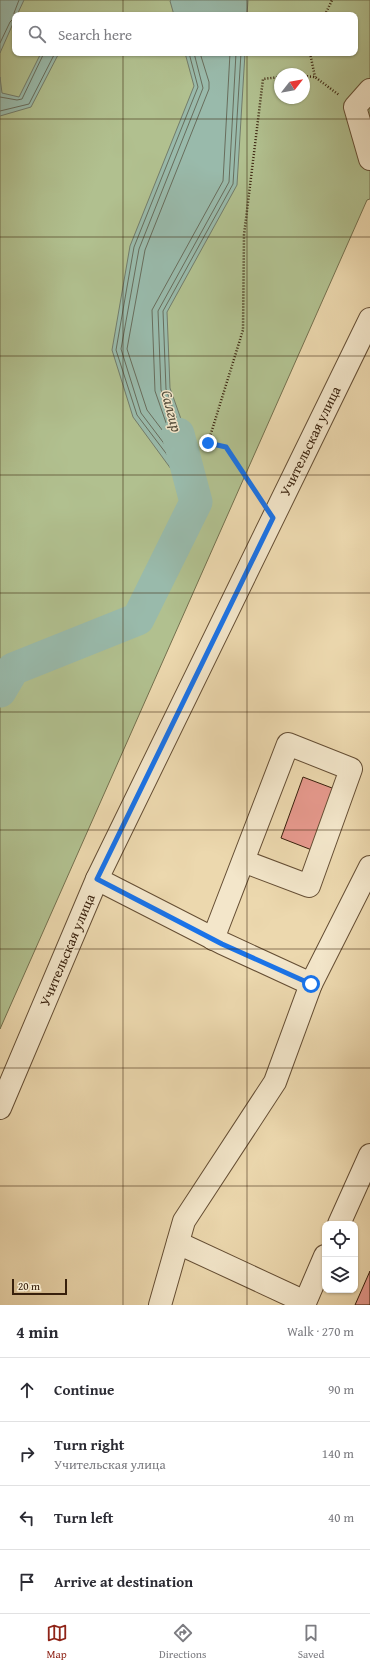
<!DOCTYPE html>
<html lang="en">
<head>
<meta charset="utf-8">
<style>
	:root { --surface:#fff; --page:#f2f2f3; --text:#2b2b33; --muted:#7c7c81; --line:#e1e1e2; --accent:#8f2418 }
	body { margin:0; font-family:"Gentium Book Plus",serif; background:var(--page); color:var(--text) }
	.controls { position:absolute; right:12px; bottom:12px; display:grid; overflow:hidden; border-radius:8px; box-shadow:0 1px 3px #0004 }
	.controls button { width:36px; height:36px; display:grid; place-items:center; padding:0; border:0; border-bottom:1px solid var(--line); background:var(--surface); color:var(--text); font:20px sans-serif }
	.compass { position:absolute; left:274px; top:68px; width:36px; height:36px; border-radius:50%; background:var(--surface); box-shadow:0 1px 3px #0004; rotate:59deg }
	.scale { position:absolute; left:12px; bottom:10px; width:55px; box-sizing:border-box; padding-left:4px; border:2px solid #38200c; border-top:0; font-size:11px; line-height:14px; white-space:nowrap; color:#38200c; -webkit-text-stroke:3px #f3e6ca; paint-order:stroke }
	.stop { position:absolute; width:12px; height:12px; margin:-9px; border:3px solid #1a73e8; border-radius:50%; background:#fff }
	.stop.end { background:#1a73e8; border-color:#fff; box-shadow:0 1px 4px #0008 }
	.list { margin:0; padding:0; list-style:none }
	h2 { display:flex; justify-content:space-between; align-items:center; height:52px; margin:0; padding:0 16px; font-size:17px }
	h2 small { font-size:13px; font-weight:400; color:var(--muted) }
	.list li { display:grid; grid-template-columns:26px 1fr auto; gap:12px; align-items:center; box-sizing:border-box; height:64px; padding:0 16px; border-top:1px solid var(--line) }
	.list b { display:block; font-size:15px; white-space:nowrap }
	.list p { margin:0; font-size:13px; white-space:nowrap; color:var(--muted) }
	.list em { font-size:13px; font-style:normal; color:var(--muted) }
	.icon { flex:none; width:22px; height:22px; fill:none; stroke:currentColor; stroke-width:2; stroke-linecap:round; stroke-linejoin:round }
	.map { position:relative; flex:none; width:370px; height:1305px; overflow:hidden }
	.search { position:absolute; background:var(--surface); box-shadow:0 1px 3px #0004; left:12px; right:12px; top:12px; height:44px; display:flex; align-items:center; gap:10px; box-sizing:border-box; padding:0 14px; border-radius:8px; color:var(--muted); font-size:15px }
	.sheet { height:308px; background:var(--surface) }
	nav { display:flex; justify-content:space-around; align-items:center; box-sizing:border-box; height:56px; border-top:1px solid var(--line); background:var(--surface); font-size:11px; color:var(--muted) }
	nav a { display:grid; justify-items:center; gap:2px }
	nav .on { color:var(--accent) }
	.map>svg:first-child { display:block }
	.green { fill:#b1c08f; stroke:#74704e; fill-rule:evenodd }
	.water { fill:#99baab; stroke:#727c6b }
	.lines { fill:none; stroke-linecap:round; stroke-linejoin:round }
	.shore { stroke:#686d5c; stroke-width:1 }
	.river { stroke:#99baab; stroke-width:33 }
	.building { fill:#e6998d; stroke:#38200c }
	.minor-casing { stroke:#654e34; stroke-width:24 }
	.path { stroke:#38200c; stroke-width:2.5; stroke-dasharray:1 2; stroke-linecap:butt }
	.minor { stroke:#f3e6ca; stroke-width:22 }
	.route { stroke:#1a73e8; stroke-width:5 }
	.grid { fill:none; stroke:#38200c; stroke-width:1; stroke-opacity:0.55 }
	.labels { text-anchor:middle; dominant-baseline:central; stroke-width:3; stroke-linejoin:round; paint-order:stroke }
	.street-label { font-size:14px; fill:#38200c; stroke:#f3e6ca }
	.water-label { font-size:15px; font-style:italic; fill:#554e3c; stroke:#f3e6ca }
</style>
</head>
<body>
<div class="map">
<svg width="370" height="1305" viewBox="0 0 370 1305">
	<rect width="100%" height="100%" fill="#ecd8ae"/>
	<filter id="stains"><feTurbulence type="fractalNoise" baseFrequency=".005" numOctaves="4"/><feColorMatrix values="0 0 0 0 .2 0 0 0 0 .09 0 0 0 0 .02 0 0 0 .5 -.17"/></filter>
	<radialGradient id="worn" r=".72"><stop offset=".6" stop-color="#630" stop-opacity="0"/><stop offset="1" stop-color="#630" stop-opacity=".3"/></radialGradient>
	<!-- green -->
	<path class="green" d="M 0,0 L 370,0 L 370,199 L 367,200 L 0,1029 ZM 15,15 L 355,15 L 355,53 L 15,53 ZM 280,74 L 304,74 L 304,98 L 280,98 Z"/>
	<!-- water -->
	<g class="water">
		<path d="M 0,0 L 24,0 L 17,15 L 15,15 L 15,19 L 0,53 Z"/>
		<path d="M 171,0 L 248,0 L 247,15 L 174,15 L 170,1 Z"/>
		<path d="M 41,53 L 59,53 L 31,107 L 0,116 L 0,77 L 2,93 L 19,97 Z"/>
		<path d="M 185,53 L 245,53 L 237,185 L 167,312 L 170,388 L 199,470 L 182,484 L 133,417 L 112,350 L 130,246 L 194,86 Z"/>
	</g>
	<g class="lines">
		<!-- shore -->
		<g class="shore">
			<path d="M 0,43 L 10,22 L 14,18 L 14,13 L 19,0"/>
			<path d="M 189,53 L 198,87 L 134,247 L 116,350 L 137,415 L 184,477 L 194,468 L 166,389 L 163,311 L 233,184 L 241,53"/>
			<path d="M 194,53 L 203,88 L 139,249 L 121,349 L 141,413 L 184,470 L 188,466 L 161,390 L 158,311 L 229,182 L 236,53"/>
			<path d="M 200,53 L 209,82 L 209,89 L 145,250 L 127,349 L 147,410 L 169,439 L 171,437 L 155,391 L 152,310 L 223,181 L 230,53"/>
			<path d="M 0,97 L 17,100 L 22,99 L 44,53"/>
			<path d="M 0,111 L 29,104 L 55,53"/>
		</g>
		<!-- river -->
		<path class="river" d="M 0,691 L 13,669 L 138,619 L 196,502 L 178,434"/>
	</g>
	<!-- building -->
	<g class="building">
		<path d="M 303,777 L 340,791 L 317,852 L 281,838 Z"/>
		<path d="M 370,1271 L 370,1305 L 355,1305 Z"/>
	</g>
	<g class="lines">
		<defs>
			<g id="minor">
				<path d="M 370,90 L 355,107 L 370,159"/>
				<path d="M 97,879 L 222,943 L 311,984 L 275,1082 L 184,1221 L 160,1305"/>
				<path d="M 213,939 L 288,744 L 351,769 L 309,886 L 243,861"/>
				<path d="M 311,984 L 370,867"/>
				<path d="M 0,1108 L 97,879 L 370,319"/>
				<path d="M 339,1224 L 370,1155"/>
				<path d="M 178,1243 L 305,1302"/>
				<path d="M 304,1305 L 325,1256"/>
			</g>
		</defs>
		<!-- minor casing -->
		<use href="#minor" class="minor-casing"/>
		<!-- path -->
		<g class="path">
			<path d="M 325,15 L 332,0"/>
			<path d="M 310,53 L 315,77"/>
			<path d="M 304,76 L 315,77 L 339,95"/>
			<path d="M 261,499 L 226,447 L 208,443 L 243,330 L 244,235 L 263,79 L 280,77"/>
		</g>
		<!-- minor -->
		<use href="#minor" class="minor"/>
	</g>
	<g class="lines">
		<!-- route -->
		<path class="route" d="M 208,443 L 226,447 L 273,518 L 97,879 L 222,944 L 311,984"/>
	</g>
	<!-- grid -->
	<path class="grid" d="M 123,0 L 123,15M 247,0 L 247,15M 123,53 L 123,1305M 247,53 L 247,1305M 0,119 L 370,119M 0,237 L 370,237M 0,356 L 370,356M 0,475 L 370,475M 0,593 L 370,593M 0,712 L 370,712M 0,830 L 370,830M 0,949 L 370,949M 0,1068 L 370,1068M 0,1186 L 370,1186"/>
	<g class="labels">
		<!-- street labels -->
		<g class="street-label">
			<text transform="translate(310 441) rotate(-64)">Учительская улица</text>
			<text transform="translate(67 950) rotate(-67)">Учительская улица</text>
		</g>
		<!-- water labels -->
		<g class="water-label">
			<text transform="translate(172 411) rotate(75)">Салгир</text>
		</g>
	</g>
	<rect width="100%" height="100%" filter="url(#stains)"/>
	<rect width="100%" height="100%" fill="url(#worn)"/>
</svg>
<div class="controls">
<button><svg class="icon" aria-label="locate" viewBox="0 0 24 24"><circle cx="12" cy="12" r="6"/><path d="M12 2v4M12 18v4M2 12h4M18 12h4"/></svg></button>
<button><svg class="icon" aria-label="layers" viewBox="0 0 24 24"><path d="M12 4l9 5-9 5-9-5zM3 14l9 5 9-5"/></svg></button>
</div>
<svg class="compass" viewBox="-18 -18 36 36"><path d="M0-13l5 13h-10z" fill="#e53935"/><path d="M0 13l5-13h-10z" fill="#7c7c81"/></svg>
<div class="scale">20 m</div>
<div class="stop" style="left:311px;top:984px"></div>
<div class="stop end" style="left:208px;top:443px"></div>
<div class="search"><svg class="icon" aria-label="search" viewBox="0 0 24 24"><circle cx="10" cy="10" r="6"/><path d="M15 15l6 6"/></svg>Search here</div>
</div>
<section class="sheet">
<h2>4 min<small>Walk · 270 m</small></h2>
<ul class="list">
<li><svg class="icon" aria-label="ahead" viewBox="0 0 24 24"><path d="M12 20V5M6 11l6-6 6 6"/></svg><div><b>Continue</b></div><em>90 m</em></li>
<li><svg class="icon" aria-label="right" viewBox="0 0 24 24"><path d="M7 20v-9h11M14 6l5 5-5 5"/></svg><div><b>Turn right</b><p>Учительская улица</p></div><em>140 m</em></li>
<li><svg class="icon" aria-label="left" viewBox="0 0 24 24"><path d="M17 20v-9H6M10 6l-5 5 5 5"/></svg><div><b>Turn left</b></div><em>40 m</em></li>
<li><svg class="icon" aria-label="arrive" viewBox="0 0 24 24"><path d="M6 21V4h12l-3 4 3 4H6"/></svg><div><b>Arrive at destination</b></div></li>
</ul>
</section>
<nav>
<a class="on"><svg class="icon" aria-label="map" viewBox="0 0 24 24"><path d="M3 6l6-2 6 2 6-2v14l-6 2-6-2-6 2zM9 4v14M15 6v14"/></svg>Map</a>
<a><svg class="icon" aria-label="directions" viewBox="0 0 24 24"><path d="M12 3l9 9-9 9-9-9zM9 14v-3h6M13 9l2 2-2 2"/></svg>Directions</a>
<a><svg class="icon" aria-label="saved" viewBox="0 0 24 24"><path d="M7 4h10v16l-5-4-5 4z"/></svg>Saved</a>
</nav>
</body>
</html>
